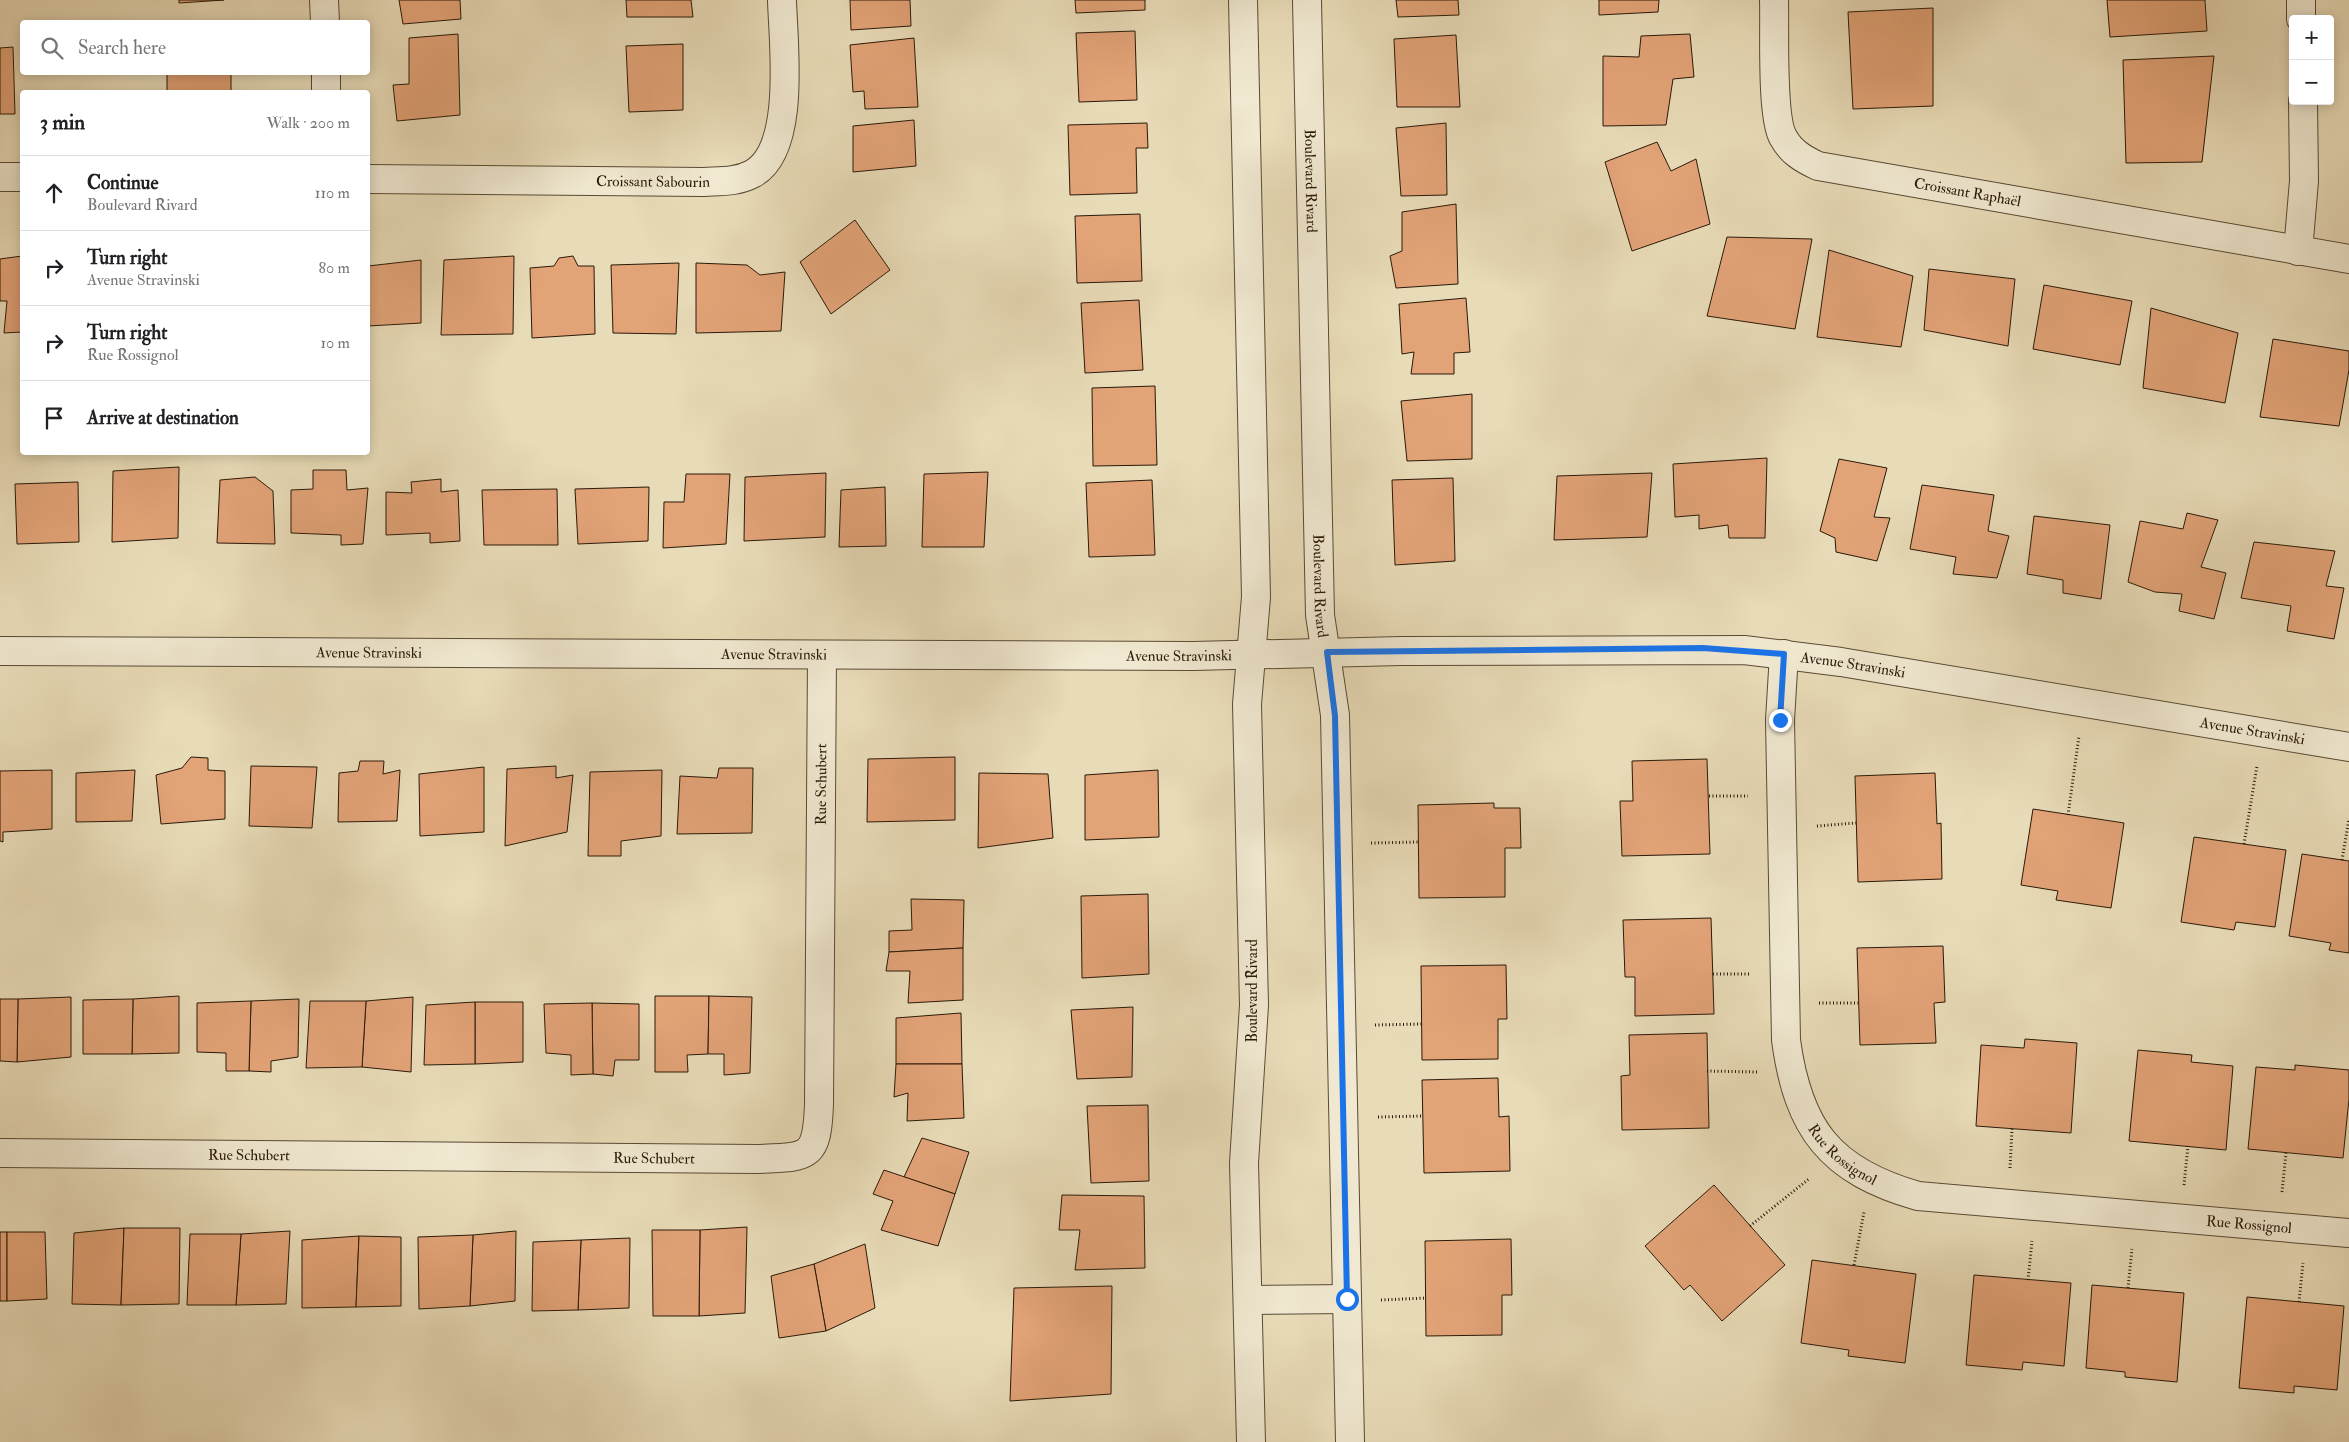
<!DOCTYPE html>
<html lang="en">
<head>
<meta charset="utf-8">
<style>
	:root { --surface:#fff; --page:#f2f2f2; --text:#202124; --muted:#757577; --line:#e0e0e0 }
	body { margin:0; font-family:"IM FELL Double Pica",serif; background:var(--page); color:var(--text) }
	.controls { position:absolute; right:15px; top:15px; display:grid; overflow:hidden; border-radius:5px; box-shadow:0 2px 12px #0003 }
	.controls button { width:45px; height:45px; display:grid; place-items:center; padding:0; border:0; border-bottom:1px solid var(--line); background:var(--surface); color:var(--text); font:25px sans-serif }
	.stop { position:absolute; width:15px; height:15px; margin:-11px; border:4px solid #1a73e8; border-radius:50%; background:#fff }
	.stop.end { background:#1a73e8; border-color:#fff; box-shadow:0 1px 5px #0008 }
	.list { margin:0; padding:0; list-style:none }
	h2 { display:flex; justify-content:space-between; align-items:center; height:65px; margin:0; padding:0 20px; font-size:21px }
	h2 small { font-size:16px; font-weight:400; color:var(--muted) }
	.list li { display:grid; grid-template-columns:32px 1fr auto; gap:15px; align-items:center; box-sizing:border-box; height:75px; padding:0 20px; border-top:1px solid var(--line) }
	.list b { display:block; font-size:19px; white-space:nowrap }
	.list p { margin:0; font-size:16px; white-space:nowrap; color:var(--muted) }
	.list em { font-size:16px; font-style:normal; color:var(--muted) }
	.icon { flex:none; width:28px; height:28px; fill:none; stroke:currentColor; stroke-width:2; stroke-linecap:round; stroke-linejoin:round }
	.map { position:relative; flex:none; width:2349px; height:1442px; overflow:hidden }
	.search { position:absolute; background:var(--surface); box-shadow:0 2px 12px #0003; left:20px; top:20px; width:350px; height:55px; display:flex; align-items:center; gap:12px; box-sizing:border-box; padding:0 18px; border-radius:5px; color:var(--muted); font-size:19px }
	.panel { position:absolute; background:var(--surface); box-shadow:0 2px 12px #0003; left:20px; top:90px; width:350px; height:365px; border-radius:5px }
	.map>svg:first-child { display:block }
	.building { fill:#e2a377; stroke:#2a1909 }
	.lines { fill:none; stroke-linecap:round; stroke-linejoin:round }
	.minor-casing { stroke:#5a4a34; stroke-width:30 }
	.tertiary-casing { stroke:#5a4a34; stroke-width:30 }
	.path { stroke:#2a1909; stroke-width:3; stroke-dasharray:1 2.5; stroke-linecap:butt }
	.minor { stroke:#f0e8d0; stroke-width:28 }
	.tertiary { stroke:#f0e8d0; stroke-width:28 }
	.route { stroke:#1a73e8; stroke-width:6 }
	.labels { text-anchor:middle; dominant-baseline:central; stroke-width:4; stroke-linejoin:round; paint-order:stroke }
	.street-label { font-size:15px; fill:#2a1909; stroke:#f0e8d0 }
</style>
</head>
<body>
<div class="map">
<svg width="2349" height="1442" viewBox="0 0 2349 1442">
	<rect width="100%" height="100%" fill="#e8dbb7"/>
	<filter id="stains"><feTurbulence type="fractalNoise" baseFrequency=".004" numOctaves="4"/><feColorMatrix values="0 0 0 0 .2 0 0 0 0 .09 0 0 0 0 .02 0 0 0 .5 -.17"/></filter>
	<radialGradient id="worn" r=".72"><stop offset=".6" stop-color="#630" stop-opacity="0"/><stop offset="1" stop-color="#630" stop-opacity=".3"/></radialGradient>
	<!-- building -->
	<g class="building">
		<path d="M 179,0 L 224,0 L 179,3 Z"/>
		<path d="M 399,0 L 460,0 L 461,19 L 403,24 Z"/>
		<path d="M 626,0 L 691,0 L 693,17 L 627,17 Z"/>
		<path d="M 850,0 L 910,0 L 911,26 L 851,30 Z"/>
		<path d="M 1075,0 L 1145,0 L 1145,10 L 1076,13 Z"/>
		<path d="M 1396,0 L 1458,0 L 1459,15 L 1398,17 Z"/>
		<path d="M 1599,0 L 1659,0 L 1658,12 L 1599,15 Z"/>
		<path d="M 2107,0 L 2205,0 L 2207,31 L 2110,37 Z"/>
		<path d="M 1933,8 L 1933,106 L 1853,109 L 1848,12 Z"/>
		<path d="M 1135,31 L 1137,100 L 1079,102 L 1076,33 Z"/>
		<path d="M 458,34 L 460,115 L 397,121 L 393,85 L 409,84 L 409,38 Z"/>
		<path d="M 1690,34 L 1694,77 L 1673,79 L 1666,125 L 1603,126 L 1603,56 L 1639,57 L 1641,36 Z"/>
		<path d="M 1456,35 L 1460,107 L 1397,107 L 1394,39 Z"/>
		<path d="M 914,38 L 918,107 L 865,109 L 864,91 L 853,92 L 850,45 Z"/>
		<path d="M 683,44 L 683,110 L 629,112 L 626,46 Z"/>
		<path d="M 13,47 L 15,114 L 0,114 L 0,48 Z"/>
		<path d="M 2214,56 L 2202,162 L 2126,163 L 2123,60 Z"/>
		<rect x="167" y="72" width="64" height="20"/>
		<path d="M 914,120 L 916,166 L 853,172 L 853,126 Z"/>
		<path d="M 1147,123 L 1148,148 L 1136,148 L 1137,193 L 1070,195 L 1068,125 Z"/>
		<path d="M 1446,123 L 1447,195 L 1401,196 L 1396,128 Z"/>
		<path d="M 1657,142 L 1671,171 L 1696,159 L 1710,224 L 1632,251 L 1605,162 Z"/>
		<path d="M 1456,204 L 1458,284 L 1396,288 L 1390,256 L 1402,251 L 1402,212 Z"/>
		<path d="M 1140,214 L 1142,281 L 1077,283 L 1075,216 Z"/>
		<path d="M 855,220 L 890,270 L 831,314 L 800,262 Z"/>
		<path d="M 1727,237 L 1812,239 L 1795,329 L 1707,316 Z"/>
		<path d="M 1829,250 L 1913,276 L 1901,347 L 1817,337 Z"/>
		<path d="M 22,256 L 22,332 L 4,333 L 7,301 L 0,301 L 0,259 Z"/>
		<path d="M 514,256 L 513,334 L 441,335 L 444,260 Z"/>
		<path d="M 573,256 L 578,266 L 594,266 L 595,334 L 532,338 L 530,268 L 554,266 L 559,258 Z"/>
		<path d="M 421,260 L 421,323 L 368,326 L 368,266 Z"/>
		<path d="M 679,263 L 676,334 L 613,333 L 611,265 Z"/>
		<path d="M 696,263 L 747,265 L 760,275 L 785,272 L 781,331 L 696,333 Z"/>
		<path d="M 1929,269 L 2015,279 L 2008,346 L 1924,330 Z"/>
		<path d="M 2044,285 L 2132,301 L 2120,365 L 2033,349 Z"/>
		<path d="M 1466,298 L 1470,352 L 1454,353 L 1454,374 L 1411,374 L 1414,352 L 1402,354 L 1399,304 Z"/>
		<path d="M 1139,300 L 1143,370 L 1085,373 L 1081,303 Z"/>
		<path d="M 2151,308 L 2238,333 L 2225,403 L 2143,388 Z"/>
		<path d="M 2273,339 L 2349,351 L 2349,370 L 2339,426 L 2260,417 Z"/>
		<path d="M 1155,386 L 1157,465 L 1093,466 L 1092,388 Z"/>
		<path d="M 1472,394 L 1472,459 L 1407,461 L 1401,401 Z"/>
		<path d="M 1767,458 L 1765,538 L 1729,538 L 1728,525 L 1699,529 L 1699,515 L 1675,517 L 1673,464 Z"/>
		<path d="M 1839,459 L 1887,468 L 1874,517 L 1890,518 L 1877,561 L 1836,552 L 1835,538 L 1820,531 Z"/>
		<path d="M 179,467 L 178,538 L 112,542 L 113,471 Z"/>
		<path d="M 313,470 L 346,470 L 347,490 L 368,488 L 363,544 L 341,545 L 341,535 L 291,533 L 291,490 L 313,489 Z"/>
		<path d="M 988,472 L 984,547 L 922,547 L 924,474 Z"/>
		<path d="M 826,473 L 825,537 L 744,541 L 745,477 Z"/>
		<path d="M 1652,473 L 1647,537 L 1554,540 L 1557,476 Z"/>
		<path d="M 686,474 L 730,474 L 726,544 L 663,548 L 664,502 L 684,502 Z"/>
		<path d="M 255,477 L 273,491 L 275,544 L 217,543 L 220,480 Z"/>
		<path d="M 1453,478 L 1455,561 L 1395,565 L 1392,480 Z"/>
		<path d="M 441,479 L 441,492 L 458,490 L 460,541 L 430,543 L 430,533 L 386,535 L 386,492 L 412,493 L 411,482 Z"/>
		<path d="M 1152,480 L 1155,555 L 1089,557 L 1086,483 Z"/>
		<path d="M 78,482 L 79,542 L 17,544 L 15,484 Z"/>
		<path d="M 1922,485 L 1994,495 L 1988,531 L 2009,536 L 1997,578 L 1953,574 L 1956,557 L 1910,549 Z"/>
		<path d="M 649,487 L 648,541 L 578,544 L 575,489 Z"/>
		<path d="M 885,487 L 886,546 L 839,547 L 841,490 Z"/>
		<path d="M 557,489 L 558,545 L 484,545 L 482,490 Z"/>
		<path d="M 2187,513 L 2218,520 L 2201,567 L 2226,573 L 2214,619 L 2179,611 L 2182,594 L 2155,592 L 2128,582 L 2140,521 L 2183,529 Z"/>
		<path d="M 2034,516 L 2110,525 L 2101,599 L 2063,593 L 2063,580 L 2027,574 Z"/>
		<path d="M 2254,542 L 2335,551 L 2326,586 L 2344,588 L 2334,639 L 2287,631 L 2291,606 L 2241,598 Z"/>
		<path d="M 191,757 L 208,758 L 208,770 L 225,771 L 225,819 L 161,824 L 156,775 L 182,768 Z"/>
		<path d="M 955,757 L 955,820 L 867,822 L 868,759 Z"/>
		<path d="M 1707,759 L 1710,854 L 1622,856 L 1620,801 L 1633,801 L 1632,761 Z"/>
		<path d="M 360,761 L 384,761 L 383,774 L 400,770 L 397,821 L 338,822 L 339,773 L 358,771 Z"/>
		<path d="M 251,766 L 317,767 L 312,828 L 249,826 Z"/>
		<path d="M 556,766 L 556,778 L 573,775 L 567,832 L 505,846 L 507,769 Z"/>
		<path d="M 484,767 L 484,832 L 420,836 L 419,774 Z"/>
		<path d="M 719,768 L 753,768 L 752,833 L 677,834 L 680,776 L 717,778 Z"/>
		<path d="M 52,770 L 52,829 L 3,832 L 3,842 L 0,841 L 0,771 Z"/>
		<path d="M 135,770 L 132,821 L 76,822 L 76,773 Z"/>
		<path d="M 662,770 L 661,836 L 621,841 L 621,856 L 588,856 L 590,772 Z"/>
		<path d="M 1158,770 L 1159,837 L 1085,840 L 1085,775 Z"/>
		<path d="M 979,773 L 1048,774 L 1053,838 L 978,848 Z"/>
		<path d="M 1935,773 L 1937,824 L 1941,823 L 1942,879 L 1858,882 L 1855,776 Z"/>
		<path d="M 1494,803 L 1494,808 L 1520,808 L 1521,848 L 1505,848 L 1505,897 L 1419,898 L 1418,805 Z"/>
		<path d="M 2033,809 L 2124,823 L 2111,908 L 2056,900 L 2058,891 L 2021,885 Z"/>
		<path d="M 2194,837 L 2286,850 L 2275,927 L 2236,922 L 2234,930 L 2181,922 Z"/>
		<path d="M 2302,854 L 2349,861 L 2349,953 L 2329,950 L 2331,943 L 2289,936 Z"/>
		<path d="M 1148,894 L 1149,974 L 1082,978 L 1081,896 Z"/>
		<path d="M 911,899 L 964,900 L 963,948 L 889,952 L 889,931 L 912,930 Z"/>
		<path d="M 1711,918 L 1714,1014 L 1635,1016 L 1635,977 L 1625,977 L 1623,920 Z"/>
		<path d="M 1943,946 L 1945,1002 L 1934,1003 L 1936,1043 L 1860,1045 L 1857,948 Z"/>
		<path d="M 963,948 L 963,1000 L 908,1003 L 910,971 L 886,971 L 889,952 Z"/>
		<path d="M 1506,965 L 1507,1019 L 1498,1019 L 1498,1059 L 1422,1060 L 1421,966 Z"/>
		<path d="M 179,996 L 179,1053 L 132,1054 L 133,999 Z"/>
		<path d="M 655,996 L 709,996 L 708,1054 L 687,1055 L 688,1072 L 655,1072 Z"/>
		<path d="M 709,996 L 752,997 L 750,1073 L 724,1075 L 724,1054 L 708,1054 Z"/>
		<path d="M 71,997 L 71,1057 L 17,1062 L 18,999 Z"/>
		<path d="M 413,997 L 411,1072 L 362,1067 L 366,1001 Z"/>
		<path d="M 0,999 L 18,999 L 17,1062 L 0,1061 Z"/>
		<path d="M 133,999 L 132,1054 L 83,1054 L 83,1000 Z"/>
		<path d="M 299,999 L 298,1057 L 271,1061 L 271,1072 L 249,1071 L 251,1001 Z"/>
		<path d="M 251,1001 L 249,1071 L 226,1071 L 226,1053 L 197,1052 L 197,1003 Z"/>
		<path d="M 310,1001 L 366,1001 L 362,1067 L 306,1068 Z"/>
		<path d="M 475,1002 L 523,1002 L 523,1062 L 475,1064 Z"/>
		<path d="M 475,1002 L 475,1064 L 424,1065 L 426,1005 Z"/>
		<path d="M 592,1003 L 639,1004 L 639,1060 L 615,1060 L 613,1076 L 593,1074 Z"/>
		<path d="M 592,1003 L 593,1074 L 571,1075 L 571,1055 L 546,1053 L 544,1004 Z"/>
		<path d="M 1133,1007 L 1132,1077 L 1077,1079 L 1071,1010 Z"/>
		<path d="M 961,1013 L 962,1064 L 896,1064 L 896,1018 Z"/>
		<path d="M 1707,1033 L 1709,1128 L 1622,1130 L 1621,1076 L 1630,1075 L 1629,1035 Z"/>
		<path d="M 2025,1039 L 2077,1043 L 2071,1133 L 1976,1126 L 1981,1045 L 2024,1048 Z"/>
		<path d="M 2138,1050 L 2192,1055 L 2191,1062 L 2233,1066 L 2226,1150 L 2129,1141 Z"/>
		<path d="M 896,1064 L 962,1064 L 964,1118 L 907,1121 L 908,1093 L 894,1097 Z"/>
		<path d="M 2295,1065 L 2349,1070 L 2349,1099 L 2343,1158 L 2248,1149 L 2256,1067 L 2295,1070 Z"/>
		<path d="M 1498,1078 L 1499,1117 L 1509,1116 L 1510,1171 L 1424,1173 L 1422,1080 Z"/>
		<path d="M 1148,1105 L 1149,1181 L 1091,1183 L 1087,1106 Z"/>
		<path d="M 922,1138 L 969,1152 L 955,1194 L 904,1177 Z"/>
		<path d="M 884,1170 L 955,1194 L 938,1246 L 881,1230 L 893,1201 L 873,1194 Z"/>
		<path d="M 1714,1185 L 1785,1265 L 1722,1321 L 1690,1285 L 1684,1290 L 1645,1246 Z"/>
		<path d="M 1062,1195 L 1144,1196 L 1145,1268 L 1075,1270 L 1080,1230 L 1059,1230 Z"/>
		<path d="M 747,1227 L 745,1313 L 699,1316 L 700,1230 Z"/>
		<path d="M 124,1228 L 121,1305 L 72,1304 L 74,1233 Z"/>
		<path d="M 124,1228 L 180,1228 L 179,1304 L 121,1305 Z"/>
		<path d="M 652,1230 L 700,1230 L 699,1316 L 653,1316 Z"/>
		<path d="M 290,1231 L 286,1304 L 236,1305 L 241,1234 Z"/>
		<path d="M 516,1231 L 515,1301 L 470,1306 L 473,1235 Z"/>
		<rect x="0" y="1232" width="7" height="69"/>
		<path d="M 7,1232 L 45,1232 L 47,1299 L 7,1301 Z"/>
		<path d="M 190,1234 L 241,1234 L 236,1305 L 187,1305 Z"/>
		<path d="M 473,1235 L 470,1306 L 419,1309 L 418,1237 Z"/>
		<path d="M 359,1236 L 356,1307 L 302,1308 L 302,1240 Z"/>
		<path d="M 359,1236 L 401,1237 L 401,1306 L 356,1307 Z"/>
		<path d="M 630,1238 L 629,1308 L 578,1310 L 581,1240 Z"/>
		<path d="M 1511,1239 L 1512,1295 L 1502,1295 L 1502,1335 L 1426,1336 L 1425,1241 Z"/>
		<path d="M 581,1240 L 578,1310 L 532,1311 L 533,1242 Z"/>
		<path d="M 865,1244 L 875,1308 L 826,1331 L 814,1264 Z"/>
		<path d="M 1812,1260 L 1916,1274 L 1905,1363 L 1848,1356 L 1849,1350 L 1801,1343 Z"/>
		<path d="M 814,1264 L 826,1331 L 779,1338 L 771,1276 Z"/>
		<path d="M 1974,1275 L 2071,1283 L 2064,1366 L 2023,1362 L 2022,1370 L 1966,1365 Z"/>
		<path d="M 2092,1285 L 2184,1293 L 2177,1382 L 2125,1377 L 2125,1372 L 2086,1368 Z"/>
		<path d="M 1112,1286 L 1111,1394 L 1010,1401 L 1014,1288 Z"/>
		<path d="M 2247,1297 L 2344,1306 L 2337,1390 L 2294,1386 L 2294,1393 L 2239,1388 Z"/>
	</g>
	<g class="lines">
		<defs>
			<g id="minor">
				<path d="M 324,0 L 325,22"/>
				<path id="s1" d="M 1774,0 C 1775,28 1771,116 1783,137 C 1791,152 1803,159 1818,166 L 2349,259"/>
				<path d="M 2301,0 L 2301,19"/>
				<path d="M 326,72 L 326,92"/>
				<path d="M 0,177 L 22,177"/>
				<path id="s2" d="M 368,179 L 704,182 C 720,181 737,182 752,174 C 797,151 783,42 782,0"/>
				<path d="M 2298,251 L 2304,181 L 2303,101"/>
				<path id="s3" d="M 0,651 L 1193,656 L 1401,651 L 1744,650 L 1841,662 L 2349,747"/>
				<path id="s4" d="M 1784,654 L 1780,720 L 1786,1040 C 1798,1129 1830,1171 1918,1196 L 2349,1233"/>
				<path id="s5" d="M 0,1153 L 758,1159 C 809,1157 817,1159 819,1104 L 822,655"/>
			</g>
			<g id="tertiary">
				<path d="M 1243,0 L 1256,597 L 1247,704 L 1254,1005 L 1244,1163 L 1251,1442"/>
				<path id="s6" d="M 1307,0 L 1320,615 L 1335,715 L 1350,1442"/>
				<path d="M 1248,1300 L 1347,1299"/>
			</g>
		</defs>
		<!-- minor casing -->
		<use href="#minor" class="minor-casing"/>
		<!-- tertiary casing -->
		<use href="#tertiary" class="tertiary-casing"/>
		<!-- path -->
		<g class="path">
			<path d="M 1709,796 L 1748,796"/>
			<path d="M 2068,815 L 2079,736"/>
			<path d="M 1817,826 L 1856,823"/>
			<path d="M 1371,843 L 1418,842"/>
			<path d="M 2244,844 L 2257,766"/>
			<path d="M 2342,860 L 2349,819"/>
			<path d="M 1713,974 L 1750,974"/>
			<path d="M 1819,1003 L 1859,1003"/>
			<path d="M 1375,1025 L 1422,1024"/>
			<path d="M 1707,1071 L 1757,1072"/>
			<path d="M 1378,1117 L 1423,1116"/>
			<path d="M 2010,1168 L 2012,1129"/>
			<path d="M 2184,1185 L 2188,1146"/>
			<path d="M 2282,1192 L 2286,1153"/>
			<path d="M 1750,1226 L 1810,1178"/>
			<path d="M 1854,1265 L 1864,1212"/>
			<path d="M 2028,1280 L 2032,1241"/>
			<path d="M 2128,1288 L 2132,1249"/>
			<path d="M 1381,1300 L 1426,1298"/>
			<path d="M 2299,1302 L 2303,1263"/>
		</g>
		<!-- minor -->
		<use href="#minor" class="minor"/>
		<!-- tertiary -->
		<use href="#tertiary" class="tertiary"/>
	</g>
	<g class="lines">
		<!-- route -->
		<path class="route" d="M 1347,1299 L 1335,716 L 1327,652 L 1703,648 L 1784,654 L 1780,720"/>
	</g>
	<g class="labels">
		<!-- street labels -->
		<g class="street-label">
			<text stroke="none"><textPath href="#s2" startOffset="285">Croissant Sabourin</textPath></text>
			<text stroke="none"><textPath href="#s6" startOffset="181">Boulevard Rivard</textPath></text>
			<text stroke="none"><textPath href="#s1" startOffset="336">Croissant Raphaël</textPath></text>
			<text stroke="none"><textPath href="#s6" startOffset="586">Boulevard Rivard</textPath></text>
			<text stroke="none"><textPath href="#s3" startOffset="369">Avenue Stravinski</textPath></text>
			<text stroke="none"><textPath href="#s3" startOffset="774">Avenue Stravinski</textPath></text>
			<text stroke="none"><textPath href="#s3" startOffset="1179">Avenue Stravinski</textPath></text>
			<text stroke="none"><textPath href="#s3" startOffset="1854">Avenue Stravinski</textPath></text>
			<text stroke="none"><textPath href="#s3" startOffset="2259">Avenue Stravinski</textPath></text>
			<text stroke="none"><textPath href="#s5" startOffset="1178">Rue Schubert</textPath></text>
			<text transform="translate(1252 991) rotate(-90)">Boulevard Rivard</text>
			<text stroke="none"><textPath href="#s4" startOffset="519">Rue Rossignol</textPath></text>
			<text stroke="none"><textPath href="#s5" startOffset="249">Rue Schubert</textPath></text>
			<text stroke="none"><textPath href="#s5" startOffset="654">Rue Schubert</textPath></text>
			<text stroke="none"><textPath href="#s4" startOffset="939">Rue Rossignol</textPath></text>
		</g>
	</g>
	<rect width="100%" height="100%" filter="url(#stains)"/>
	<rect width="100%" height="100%" fill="url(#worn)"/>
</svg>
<div class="controls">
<button>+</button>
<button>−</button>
</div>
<div class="stop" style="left:1347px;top:1299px"></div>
<div class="stop end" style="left:1780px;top:720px"></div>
<div class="search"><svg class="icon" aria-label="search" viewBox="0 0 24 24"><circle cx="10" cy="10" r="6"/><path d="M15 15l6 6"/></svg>Search here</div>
<section class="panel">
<h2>3 min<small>Walk · 200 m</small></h2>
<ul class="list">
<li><svg class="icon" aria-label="ahead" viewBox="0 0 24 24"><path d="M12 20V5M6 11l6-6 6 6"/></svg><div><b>Continue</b><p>Boulevard Rivard</p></div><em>110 m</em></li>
<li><svg class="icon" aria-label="right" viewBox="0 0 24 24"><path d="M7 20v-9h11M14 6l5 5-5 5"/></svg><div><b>Turn right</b><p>Avenue Stravinski</p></div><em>80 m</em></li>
<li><svg class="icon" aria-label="right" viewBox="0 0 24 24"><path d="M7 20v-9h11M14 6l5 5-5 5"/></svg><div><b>Turn right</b><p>Rue Rossignol</p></div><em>10 m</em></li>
<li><svg class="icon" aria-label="arrive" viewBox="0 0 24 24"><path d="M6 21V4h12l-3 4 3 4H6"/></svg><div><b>Arrive at destination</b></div></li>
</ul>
</section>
</div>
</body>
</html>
